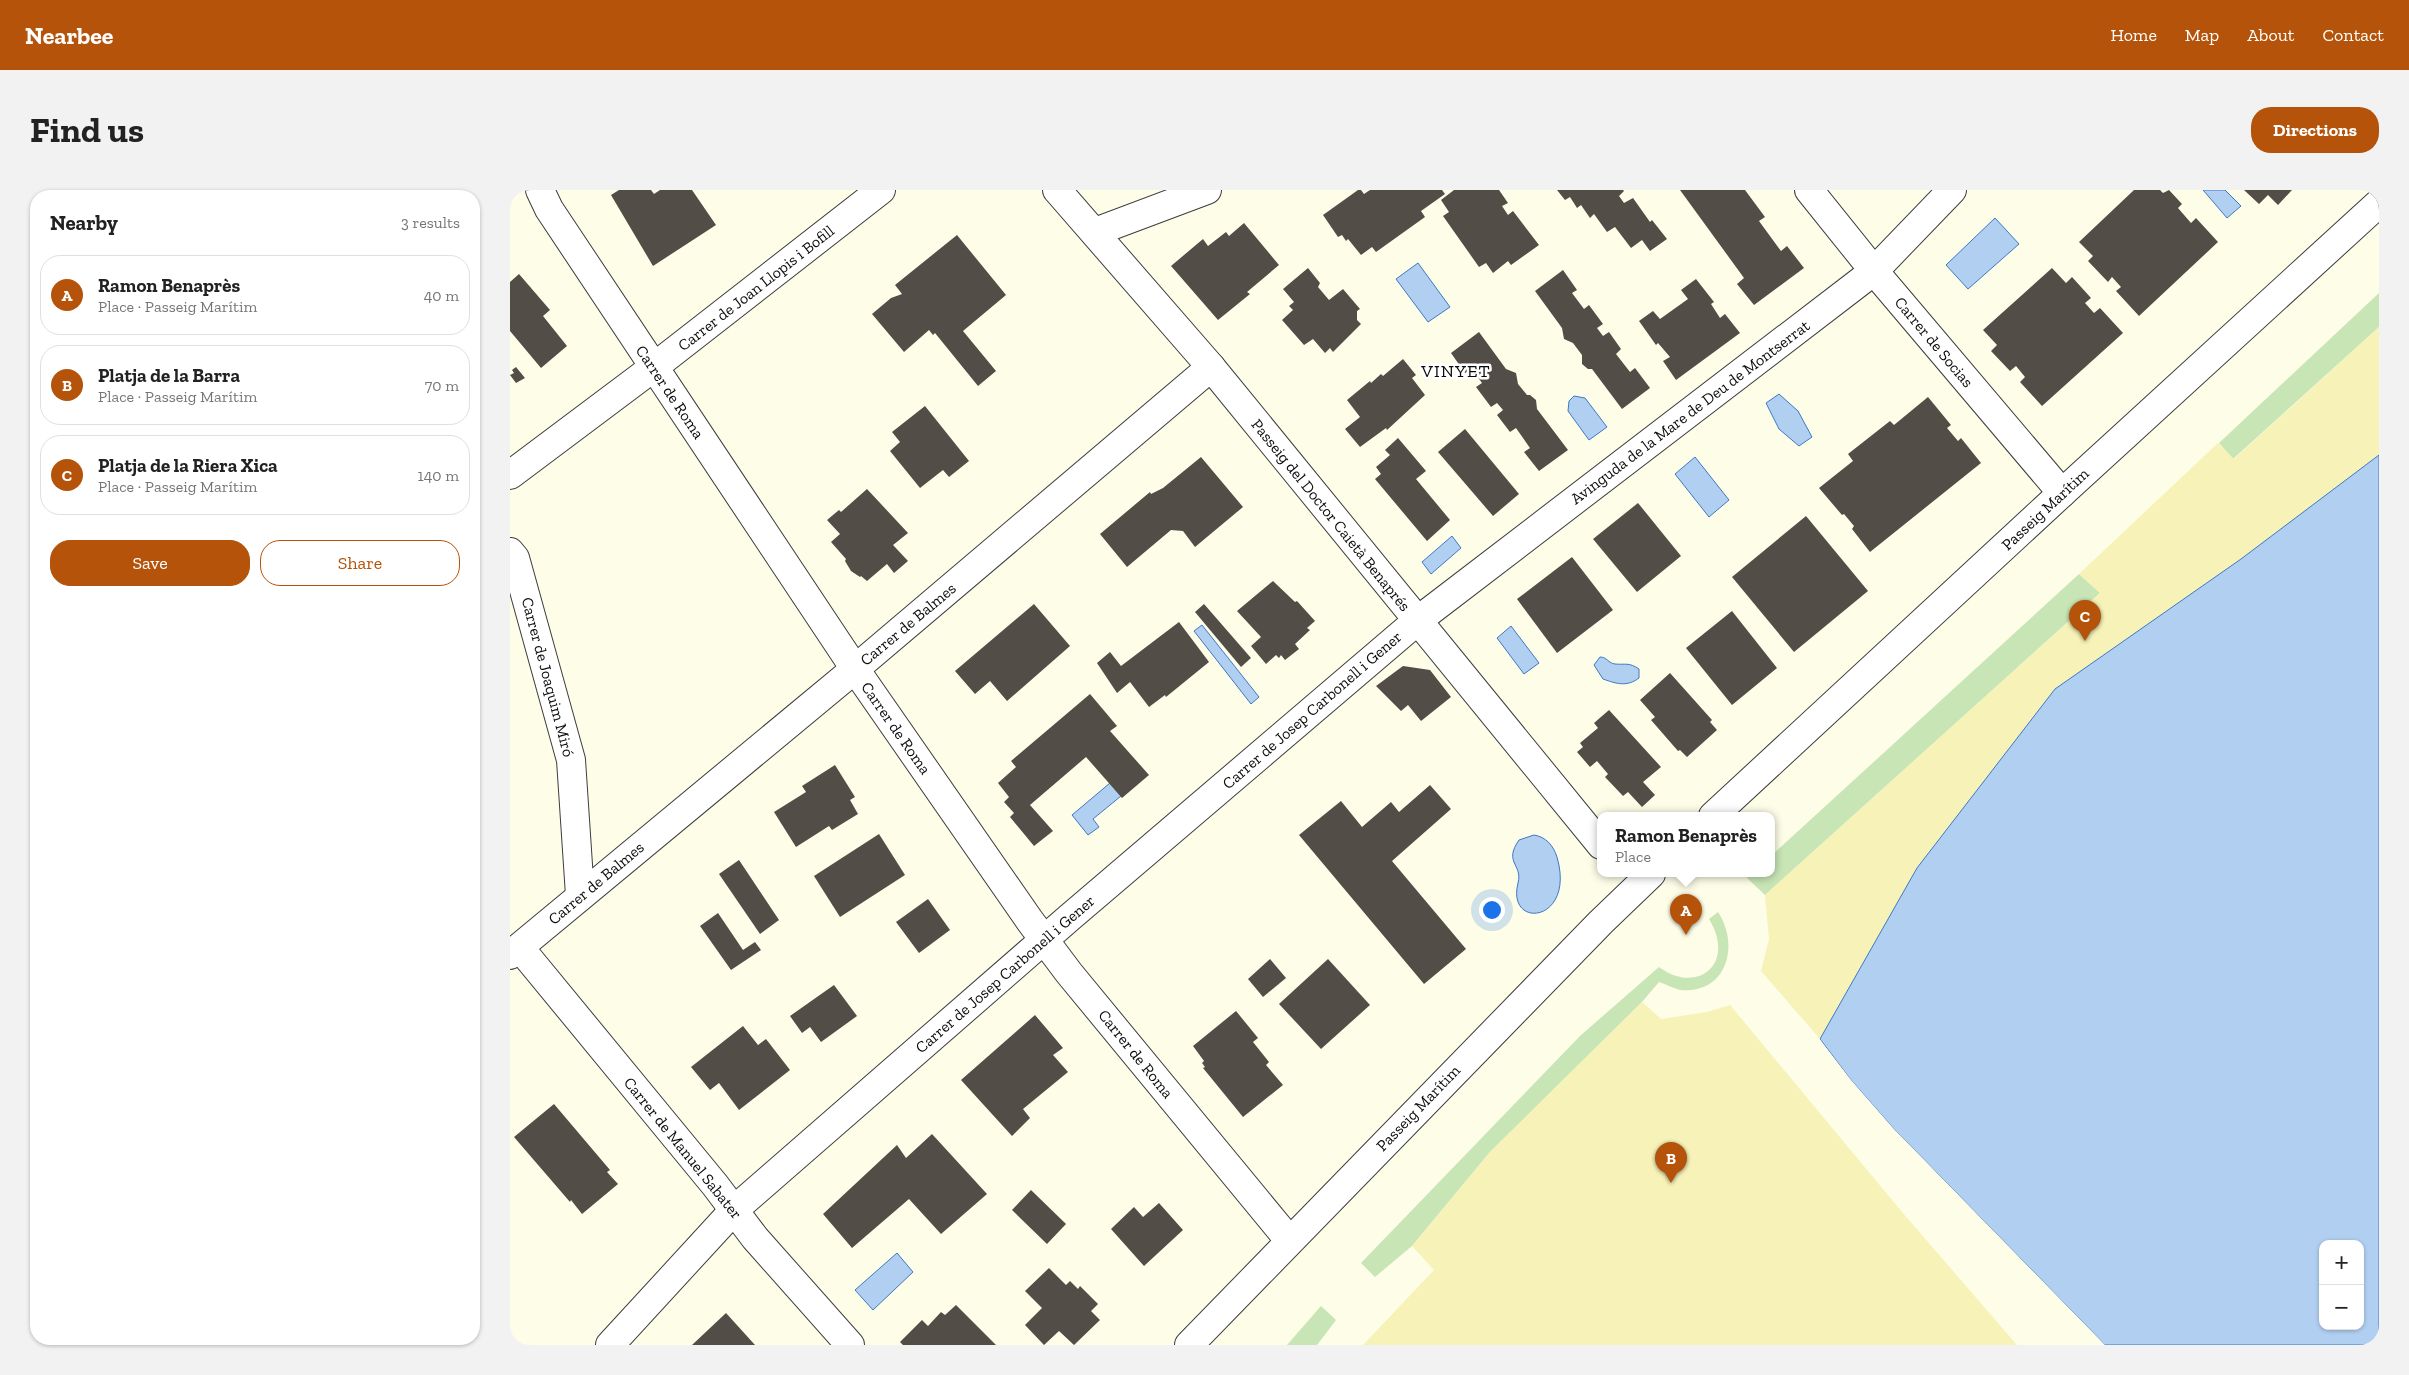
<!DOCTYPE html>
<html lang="en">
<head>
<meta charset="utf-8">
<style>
	:root { --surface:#fff; --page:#f2f2f2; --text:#222; --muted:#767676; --line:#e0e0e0; --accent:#b45309 }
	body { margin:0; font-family:"Zilla Slab",serif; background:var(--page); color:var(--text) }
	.controls { position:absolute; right:15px; bottom:15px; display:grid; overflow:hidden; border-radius:10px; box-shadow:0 1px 4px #0004 }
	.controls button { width:45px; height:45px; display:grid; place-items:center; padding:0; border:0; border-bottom:1px solid var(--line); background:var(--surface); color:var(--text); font:25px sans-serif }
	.you { position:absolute; left:981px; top:719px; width:18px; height:18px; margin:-12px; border:4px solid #fff; border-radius:50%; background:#1a73e8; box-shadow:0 0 0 8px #1a73e833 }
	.badge { display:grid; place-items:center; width:32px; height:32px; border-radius:50%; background:var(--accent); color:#fff; font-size:16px; font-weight:700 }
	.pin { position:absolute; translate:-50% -41px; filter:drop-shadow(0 1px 2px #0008) }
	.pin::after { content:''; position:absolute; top:26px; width:18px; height:15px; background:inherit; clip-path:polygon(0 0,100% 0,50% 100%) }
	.popup { position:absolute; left:1087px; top:622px; width:178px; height:65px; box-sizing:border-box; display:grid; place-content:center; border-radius:10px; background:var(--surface); filter:drop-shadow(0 1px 4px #0005); font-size:16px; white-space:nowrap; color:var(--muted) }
	.popup b { font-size:19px; color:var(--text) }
	.popup::after { content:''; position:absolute; left:50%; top:100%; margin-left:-10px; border:10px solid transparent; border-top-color:var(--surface) }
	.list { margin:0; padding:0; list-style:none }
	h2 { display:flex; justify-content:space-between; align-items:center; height:65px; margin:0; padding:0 20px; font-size:21px }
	h2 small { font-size:16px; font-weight:400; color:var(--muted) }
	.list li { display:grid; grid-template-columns:32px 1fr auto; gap:15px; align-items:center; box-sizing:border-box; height:80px; margin:0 10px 10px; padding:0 10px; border:1px solid var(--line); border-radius:20px }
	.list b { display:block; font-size:19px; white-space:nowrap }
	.list p { margin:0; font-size:16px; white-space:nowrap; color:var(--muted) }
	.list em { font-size:16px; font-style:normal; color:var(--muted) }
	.actions { display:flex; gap:10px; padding:15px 20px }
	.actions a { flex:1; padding:11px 0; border:1px solid var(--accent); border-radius:20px; text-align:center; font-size:18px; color:var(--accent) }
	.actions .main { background:var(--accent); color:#fff }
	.map { position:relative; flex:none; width:1869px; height:1155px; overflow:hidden; border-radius:20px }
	header { display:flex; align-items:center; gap:30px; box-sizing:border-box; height:70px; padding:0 25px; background:var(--accent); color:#fff }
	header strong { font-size:24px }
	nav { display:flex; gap:28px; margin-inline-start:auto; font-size:18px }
	.intro { display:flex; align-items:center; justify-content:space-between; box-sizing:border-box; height:120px; padding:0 30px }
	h1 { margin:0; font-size:35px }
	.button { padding:12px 22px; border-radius:20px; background:var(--accent); color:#fff; font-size:18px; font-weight:700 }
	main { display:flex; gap:30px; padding:0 30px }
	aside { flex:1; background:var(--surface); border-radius:20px; box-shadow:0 1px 4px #0004 }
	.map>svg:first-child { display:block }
	.green { fill:#c7e5b5 }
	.sand { fill:#f6f2b8 }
	.water { fill:#b1cff1; stroke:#3d79c3; fill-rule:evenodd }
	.pier { fill:#fefde8 }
	.building { fill:#524d47 }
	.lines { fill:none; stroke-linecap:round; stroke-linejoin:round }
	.minor-casing { stroke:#3d3d3d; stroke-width:30 }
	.minor { stroke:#fff; stroke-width:28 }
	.labels { text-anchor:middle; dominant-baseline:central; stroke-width:5; stroke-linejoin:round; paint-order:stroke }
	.street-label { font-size:16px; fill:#0a0a0a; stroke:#fff }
	.neighbourhood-label { font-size:18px; letter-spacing:1px; fill:#0a0a0a; stroke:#fff }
</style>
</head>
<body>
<header>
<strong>Nearbee</strong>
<nav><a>Home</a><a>Map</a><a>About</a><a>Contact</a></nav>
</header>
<div class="intro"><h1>Find us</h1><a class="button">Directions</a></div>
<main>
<aside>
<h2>Nearby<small>3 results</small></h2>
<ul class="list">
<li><span class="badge">A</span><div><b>Ramon Benaprès</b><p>Place · Passeig Marítim</p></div><em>40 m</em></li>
<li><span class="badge">B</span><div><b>Platja de la Barra</b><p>Place · Passeig Marítim</p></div><em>70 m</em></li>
<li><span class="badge">C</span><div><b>Platja de la Riera Xica</b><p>Place · Passeig Marítim</p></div><em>140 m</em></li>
</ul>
<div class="actions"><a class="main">Save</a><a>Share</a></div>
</aside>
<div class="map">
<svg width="1869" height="1155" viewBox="0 0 1869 1155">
	<rect width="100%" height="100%" fill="#fefde8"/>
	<!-- green -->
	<g class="green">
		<path d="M 1869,103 L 1869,137 L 1723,269 L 1709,253 Z"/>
		<path d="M 1569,384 L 1590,403 L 1255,705 L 1237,688 L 1241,684 L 1261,684 L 1261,666 Z"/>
		<path d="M 1208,722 C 1230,755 1217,804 1171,800 C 1164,799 1156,794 1149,792 L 1132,812 L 980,962 L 902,1056 L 865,1087 L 851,1073 L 1070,846 L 1149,777 C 1186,805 1227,775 1199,729 Z"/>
		<path d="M 811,1116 L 826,1130 L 807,1155 L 777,1155 Z"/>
	</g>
	<!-- sand -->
	<g class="sand">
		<path d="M 1869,137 L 1869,265 L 1731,369 L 1545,499 L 1407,678 L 1310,849 L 1251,781 L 1259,749 L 1255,705 L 1590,403 L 1569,384 L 1708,253 L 1724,269 Z"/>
		<path d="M 1132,812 L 1151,829 L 1197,822 L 1220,815 L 1392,1022 L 1507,1155 L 853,1155 L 924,1080 L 902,1056 L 980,962 Z"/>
	</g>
	<!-- water -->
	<g class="water">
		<path d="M 1693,0 L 1715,0 L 1731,16 L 1717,28 Z"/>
		<path d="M 1485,28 L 1509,54 L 1458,99 L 1436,75 Z"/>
		<path d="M 908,73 L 940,117 L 918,132 L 886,89 Z"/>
		<path d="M 1269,204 L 1288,221 L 1302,247 L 1289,256 L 1269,239 L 1256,213 Z"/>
		<path d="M 1064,206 L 1075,208 L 1097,237 L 1079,250 L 1058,221 L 1059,211 Z"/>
		<path d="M 1869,265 L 1869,1155 L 1595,1155 L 1383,938 L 1341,890 L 1310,849 L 1407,678 L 1545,499 L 1731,369 ZM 1813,1054 L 1850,1054 L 1850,1136 L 1813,1136 Z"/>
		<path d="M 1185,267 L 1219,310 L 1199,327 L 1165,284 Z"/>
		<path d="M 942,346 L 951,358 L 921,384 L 912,372 Z"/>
		<path d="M 692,435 L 749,507 L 741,514 L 684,441 Z"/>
		<path d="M 1001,436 L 1029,473 L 1014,484 L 987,448 Z"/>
		<path d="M 1090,467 C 1097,467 1098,473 1105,474 C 1115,475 1119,472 1129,479 L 1129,488 C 1117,497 1107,494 1093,489 L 1084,475 Z"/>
		<path d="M 600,593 L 611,606 L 583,629 L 589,637 L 578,645 L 562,625 Z"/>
		<path d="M 1024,645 C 1036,647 1043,655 1047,667 C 1066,733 996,740 1008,693 C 1013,674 993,673 1009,650 Z"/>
		<path d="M 387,1063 L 403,1082 L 363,1120 L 345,1100 Z"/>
	</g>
	<!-- pier -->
	<path class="pier" d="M 1308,847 L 1341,890 L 1383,938 L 1595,1155 L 1593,1155 L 1381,939 L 1339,891 L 1308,850 Z"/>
	<!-- building -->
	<g class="building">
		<path d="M 109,0 L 141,0 L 144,4 L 150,0 L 182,0 L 206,35 L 143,76 L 101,5 Z"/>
		<path d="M 848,0 L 851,0 L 854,4 L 860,0 L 932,0 L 935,4 L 911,21 L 915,27 L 866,62 L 862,57 L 851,65 L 838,49 L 836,51 L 832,45 L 828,47 L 813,25 Z"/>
		<path d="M 944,0 L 989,0 L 998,13 L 992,16 L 998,25 L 1003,21 L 1029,55 L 1001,75 L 998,71 L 983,83 L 976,73 L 969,77 L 933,26 L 939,22 L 931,10 Z"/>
		<path d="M 1047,0 L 1113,0 L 1114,1 L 1109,6 L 1114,13 L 1123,8 L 1140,32 L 1142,30 L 1157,49 L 1140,61 L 1132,50 L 1121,58 L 1105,37 L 1097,42 L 1084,24 L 1080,28 L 1071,15 L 1067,18 L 1060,7 L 1055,10 Z"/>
		<path d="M 1170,0 L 1235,0 L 1255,27 L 1249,31 L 1271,61 L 1277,56 L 1294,78 L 1244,115 L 1227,94 L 1234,88 Z"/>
		<path d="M 1624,0 L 1650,0 L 1653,3 L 1659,0 L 1672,14 L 1668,18 L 1681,33 L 1686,28 L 1708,52 L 1629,126 L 1606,101 L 1611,97 L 1602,87 L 1598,92 L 1578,71 L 1583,66 L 1569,52 Z"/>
		<path d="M 1734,0 L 1782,0 L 1768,15 L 1758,5 L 1749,14 Z"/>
		<path d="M 734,33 L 769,75 L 737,102 L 740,104 L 708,130 L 661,76 L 693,49 L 698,56 L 716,42 L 719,46 Z"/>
		<path d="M 447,45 L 496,105 L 453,141 L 486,181 L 468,196 L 425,143 L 423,145 L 419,140 L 394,162 L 362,124 L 381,108 L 392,104 L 385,95 Z"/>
		<path d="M 798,78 L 810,93 L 808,97 L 819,110 L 833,99 L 850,119 L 847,121 L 847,130 L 851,134 L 823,162 L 820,158 L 815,163 L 803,149 L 794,155 L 772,130 L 783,120 L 779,116 L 784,112 L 773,99 Z"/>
		<path d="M 1542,78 L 1556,93 L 1562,87 L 1581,108 L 1575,113 L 1584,123 L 1590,118 L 1613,143 L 1532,216 L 1510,192 L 1515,187 L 1506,176 L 1500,181 L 1481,161 L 1487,155 L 1473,140 Z"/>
		<path d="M 1053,80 L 1067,100 L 1062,103 L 1074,119 L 1079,115 L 1093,134 L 1087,138 L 1093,146 L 1099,142 L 1111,159 L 1106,164 L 1120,182 L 1125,178 L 1140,198 L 1112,219 L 1082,179 L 1078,179 L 1072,174 L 1072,165 L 1063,153 L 1054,149 L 1052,138 L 1025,101 Z"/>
		<path d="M 9,84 L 40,120 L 33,126 L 57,156 L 31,178 L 0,141 L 0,92 Z"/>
		<path d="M 1186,89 L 1204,112 L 1201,114 L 1210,128 L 1215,124 L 1230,143 L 1166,190 L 1153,171 L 1160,167 L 1148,153 L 1146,155 L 1129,131 L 1143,121 L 1150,129 L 1178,109 L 1171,100 Z"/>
		<path d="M 969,142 L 996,179 L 1006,183 L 1008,194 L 1017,205 L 1020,205 L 1026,210 L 1027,219 L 1058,260 L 1029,281 L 1014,262 L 1020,258 L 1006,238 L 1000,242 L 987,225 L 993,220 L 987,213 L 981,217 L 966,197 L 972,193 L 962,179 L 955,183 L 941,163 Z"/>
		<path d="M 893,169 L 906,185 L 902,188 L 915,205 L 877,240 L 876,238 L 850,257 L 835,239 L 850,227 L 837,210 L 860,191 L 861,193 L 871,184 L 873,186 Z"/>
		<path d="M 6,177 L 15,188 L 6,193 L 0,185 L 4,183 L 2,180 Z"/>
		<path d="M 1418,207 L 1441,235 L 1437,238 L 1448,251 L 1451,248 L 1471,273 L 1360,362 L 1342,339 L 1344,336 L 1334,324 L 1332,325 L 1309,298 L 1343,271 L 1338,264 L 1380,231 L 1384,235 Z"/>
		<path d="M 415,216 L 459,271 L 439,287 L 433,280 L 410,298 L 380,261 L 390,252 L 382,242 Z"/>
		<path d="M 955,239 L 1009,304 L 983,326 L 928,262 Z"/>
		<path d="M 888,248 L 916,281 L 906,289 L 940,330 L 917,351 L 865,289 L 871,284 L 866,277 L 880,265 L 875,260 Z"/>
		<path d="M 691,267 L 733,317 L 685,357 L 673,341 L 661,340 L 617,377 L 590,344 L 640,302 L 641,304 L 653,298 Z"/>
		<path d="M 357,299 L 398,343 L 383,355 L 398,371 L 384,383 L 377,374 L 357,391 L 351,386 L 350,387 L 341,381 L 335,371 L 336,369 L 321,352 L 330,344 L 317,330 L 329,320 L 331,322 Z"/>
		<path d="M 1128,313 L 1171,366 L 1127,402 L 1083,349 Z"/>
		<path d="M 1296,326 L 1358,401 L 1284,462 L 1222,387 Z"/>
		<path d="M 1062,367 L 1103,420 L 1047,463 L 1007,409 Z"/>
		<path d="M 763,391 L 785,412 L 787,411 L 805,431 L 797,438 L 800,440 L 785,454 L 789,459 L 775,470 L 771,465 L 769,468 L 766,465 L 756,474 L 741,456 L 751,447 L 727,421 Z"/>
		<path d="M 524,414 L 560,456 L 497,511 L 480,491 L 465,504 L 445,481 Z"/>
		<path d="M 694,414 L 741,468 L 731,477 L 685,422 Z"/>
		<path d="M 1222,421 L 1267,478 L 1222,515 L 1176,458 Z"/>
		<path d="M 669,432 L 699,472 L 656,507 L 655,505 L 639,517 L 620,492 L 607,503 L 587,473 L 600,462 L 611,476 Z"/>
		<path d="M 893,476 L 920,480 L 941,507 L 911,531 L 898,515 L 891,521 L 866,496 Z"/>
		<path d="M 1160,483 L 1202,530 L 1200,532 L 1207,540 L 1177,567 L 1170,560 L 1168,561 L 1141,530 L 1145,527 L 1130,510 Z"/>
		<path d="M 580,504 L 607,536 L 600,541 L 639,585 L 612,608 L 576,567 L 520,615 L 543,641 L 524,656 L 500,627 L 504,623 L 494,612 L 499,607 L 488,593 L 506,577 L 501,571 Z"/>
		<path d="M 1099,520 L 1151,577 L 1133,592 L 1145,605 L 1132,617 L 1118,602 L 1113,606 L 1095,587 L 1098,584 L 1087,571 L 1080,577 L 1067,562 L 1073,557 L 1070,553 L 1088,538 L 1084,533 Z"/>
		<path d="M 325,575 L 345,607 L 340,610 L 348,624 L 322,640 L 319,636 L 286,657 L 264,622 L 296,602 L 292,596 Z"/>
		<path d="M 920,595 L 941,619 L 882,671 L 956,759 L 914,794 L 789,645 L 831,611 L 852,637 L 881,612 L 889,622 Z"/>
		<path d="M 369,644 L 395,685 L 330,727 L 304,686 Z"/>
		<path d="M 229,670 L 269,730 L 250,744 L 209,684 Z"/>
		<path d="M 418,709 L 440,740 L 409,763 L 386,732 Z"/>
		<path d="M 208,723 L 233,760 L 245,752 L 251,760 L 221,780 L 190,736 Z"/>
		<path d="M 760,769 L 776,788 L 753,807 L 738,789 Z"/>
		<path d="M 818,769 L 860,815 L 811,859 L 769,814 Z"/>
		<path d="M 324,795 L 347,826 L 311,852 L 300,837 L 292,843 L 280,826 Z"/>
		<path d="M 726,821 L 748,848 L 743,852 L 759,872 L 756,875 L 773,895 L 733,927 L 693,878 L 695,877 L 692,873 L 694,871 L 683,856 Z"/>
		<path d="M 525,825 L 553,858 L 543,865 L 558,882 L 513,919 L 520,928 L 502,946 L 451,890 Z"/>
		<path d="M 233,836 L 248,855 L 256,849 L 280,880 L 229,920 L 209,893 L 200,900 L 181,877 Z"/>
		<path d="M 44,914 L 100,980 L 97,982 L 108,994 L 72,1024 L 61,1010 L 60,1012 L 4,947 Z"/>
		<path d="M 422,944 L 477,1004 L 431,1044 L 399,1009 L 342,1058 L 313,1024 L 387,955 L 396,968 Z"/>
		<path d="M 521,1000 L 556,1034 L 537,1054 L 502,1020 Z"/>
		<path d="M 649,1013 L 673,1040 L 634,1076 L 601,1039 L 624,1017 L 633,1027 Z"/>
		<path d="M 539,1078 L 556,1095 L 560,1091 L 568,1099 L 570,1096 L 588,1114 L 581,1121 L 590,1130 L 564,1155 L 549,1141 L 534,1155 L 515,1135 L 532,1118 L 515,1101 Z"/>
		<path d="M 446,1115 L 486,1155 L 393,1155 L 390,1152 L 412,1130 L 418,1136 L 431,1122 L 435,1125 Z"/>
		<path d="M 216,1123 L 245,1155 L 182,1155 Z"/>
	</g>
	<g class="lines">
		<defs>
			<g id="minor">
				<path d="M 30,0 L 39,19 L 345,479 L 520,731 L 559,783 L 779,1050"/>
				<path d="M 547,0 L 701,177 L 1091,655"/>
				<path d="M 1299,0 L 1364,81 L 1552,303"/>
				<path d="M 585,42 L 697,0"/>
				<path d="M 0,285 L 144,177 L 371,0"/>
				<path d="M 0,362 L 5,368 L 61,570 L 70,705"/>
				<path d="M 1203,626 L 1552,303 L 1869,13"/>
				<path d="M 10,758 L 205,995 L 245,1048 L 340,1155"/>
				<path d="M 0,765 L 345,479 L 701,177"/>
				<path d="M 100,1155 L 224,1020 L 559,728 L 907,431 L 1364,81 L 1442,0"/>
				<path d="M 679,1155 L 1091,732 L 1141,684"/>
			</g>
		</defs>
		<!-- minor casing -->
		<use href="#minor" class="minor-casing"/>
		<!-- minor -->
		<use href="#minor" class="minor"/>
	</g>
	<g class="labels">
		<!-- street labels -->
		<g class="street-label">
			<text transform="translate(246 98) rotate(-38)">Carrer de Joan Llopis i Bofill</text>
			<text transform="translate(1424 152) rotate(50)">Carrer de Socias</text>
			<text transform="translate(160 202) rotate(56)">Carrer de Roma</text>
			<text transform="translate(1180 222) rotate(-37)">Avinguda de la Mare de Deu de Montserrat</text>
			<text transform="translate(1535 319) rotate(-43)">Passeig Marítim</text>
			<text transform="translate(821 325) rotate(51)">Passeig del Doctor Caietà Benaprés</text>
			<text transform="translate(398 434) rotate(-40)">Carrer de Balmes</text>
			<text transform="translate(38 487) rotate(75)">Carrer de Joaquim Miró</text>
			<text transform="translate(802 520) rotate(-41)">Carrer de Josep Carbonell i Gener</text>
			<text transform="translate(386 538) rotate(55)">Carrer de Roma</text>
			<text transform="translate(86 693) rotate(-40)">Carrer de Balmes</text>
			<text transform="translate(495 784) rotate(-41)">Carrer de Josep Carbonell i Gener</text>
			<text transform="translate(626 864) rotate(51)">Carrer de Roma</text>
			<text transform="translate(908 918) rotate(-46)">Passeig Marítim</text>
			<text transform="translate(173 958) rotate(51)">Carrer de Manuel Sabater</text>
		</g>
		<!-- neighbourhood labels -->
		<g class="neighbourhood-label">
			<text x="946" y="181">VINYET</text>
		</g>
	</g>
</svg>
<div class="controls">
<button>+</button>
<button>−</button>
</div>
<div class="you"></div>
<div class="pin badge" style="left:1176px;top:745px">A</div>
<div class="popup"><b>Ramon Benaprès</b>Place</div>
<div class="pin badge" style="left:1161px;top:993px">B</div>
<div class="pin badge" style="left:1575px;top:451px">C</div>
</div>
</main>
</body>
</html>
